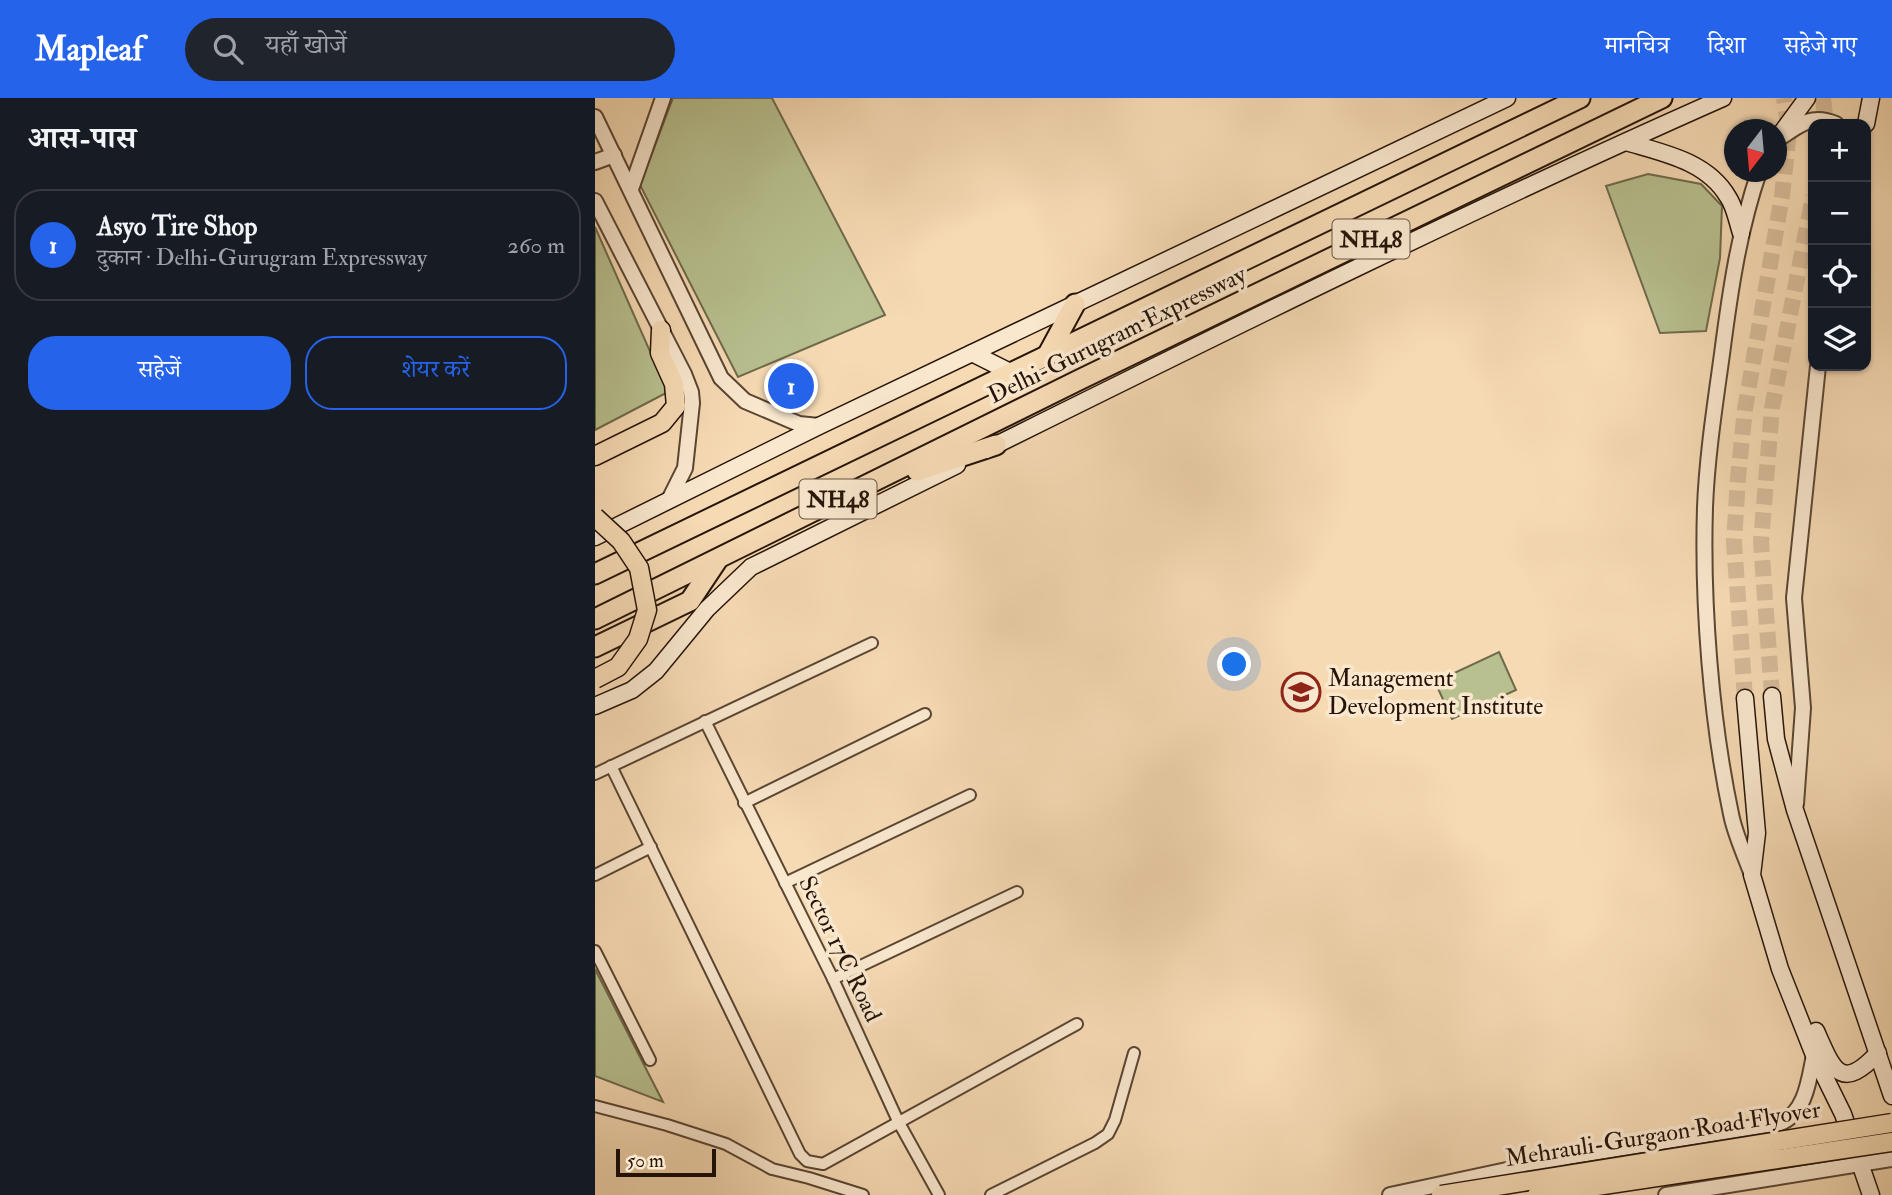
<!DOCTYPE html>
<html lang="hi">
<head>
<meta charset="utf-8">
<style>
	:root { --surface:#171b24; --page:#20242c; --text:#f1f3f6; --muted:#9ea1a6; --line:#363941; --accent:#2563eb }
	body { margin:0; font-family:"IM FELL Double Pica","Noto Serif Devanagari",serif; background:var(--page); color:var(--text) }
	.controls { position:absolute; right:21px; top:21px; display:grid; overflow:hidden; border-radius:14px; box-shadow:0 2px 5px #0004 }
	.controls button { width:63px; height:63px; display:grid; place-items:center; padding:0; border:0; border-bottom:2px solid var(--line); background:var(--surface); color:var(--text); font:35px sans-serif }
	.compass { position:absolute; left:1129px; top:21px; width:63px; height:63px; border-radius:50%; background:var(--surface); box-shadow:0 2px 5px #0004; rotate:196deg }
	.scale { position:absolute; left:21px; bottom:18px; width:100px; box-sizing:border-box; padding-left:7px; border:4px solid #261408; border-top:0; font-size:19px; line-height:24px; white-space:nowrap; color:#261408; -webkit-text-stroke:5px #f9e7ce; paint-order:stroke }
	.you { position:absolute; left:640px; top:567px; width:24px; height:24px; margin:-18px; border:5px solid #fff; border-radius:50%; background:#1a73e8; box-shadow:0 0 0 10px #1a73e833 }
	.badge { display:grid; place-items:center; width:46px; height:46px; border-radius:50%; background:var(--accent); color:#fff; font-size:23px; font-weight:700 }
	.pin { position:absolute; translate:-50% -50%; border:4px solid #fff; box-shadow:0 2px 7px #0006 }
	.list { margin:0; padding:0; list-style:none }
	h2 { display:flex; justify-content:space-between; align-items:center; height:91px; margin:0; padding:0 28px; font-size:30px }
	h2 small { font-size:23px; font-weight:400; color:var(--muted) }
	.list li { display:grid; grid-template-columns:46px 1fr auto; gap:21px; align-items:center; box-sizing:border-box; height:112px; margin:0 14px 14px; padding:0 14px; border:2px solid var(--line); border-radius:28px }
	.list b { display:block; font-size:26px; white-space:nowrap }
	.list p { margin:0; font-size:23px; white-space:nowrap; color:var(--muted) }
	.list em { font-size:23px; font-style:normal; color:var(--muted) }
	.actions { display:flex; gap:14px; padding:21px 28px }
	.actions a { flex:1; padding:16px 0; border:2px solid var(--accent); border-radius:28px; text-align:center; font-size:24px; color:var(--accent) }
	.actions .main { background:var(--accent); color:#fff }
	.icon { flex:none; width:38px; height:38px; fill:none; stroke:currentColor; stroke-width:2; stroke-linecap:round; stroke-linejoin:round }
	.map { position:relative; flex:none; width:1297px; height:1097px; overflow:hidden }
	header { display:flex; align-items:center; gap:42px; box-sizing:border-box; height:98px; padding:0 35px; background:var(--accent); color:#fff }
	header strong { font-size:33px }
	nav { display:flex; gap:38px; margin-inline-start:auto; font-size:24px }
	.search { width:490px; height:63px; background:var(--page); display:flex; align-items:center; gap:18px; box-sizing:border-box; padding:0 24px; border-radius:38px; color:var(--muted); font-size:26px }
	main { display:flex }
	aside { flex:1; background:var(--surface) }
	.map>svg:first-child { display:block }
	.green { fill:#b8c090; stroke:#6f6a4c; stroke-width:2 }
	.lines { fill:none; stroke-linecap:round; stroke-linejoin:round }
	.secondary-tunnel { stroke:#d7bc9a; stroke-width:16; stroke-dasharray:16 8; stroke-linecap:butt }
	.minor-casing { stroke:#5a4633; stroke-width:14 }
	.tertiary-casing { stroke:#5a4633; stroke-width:18 }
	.secondary-casing { stroke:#261408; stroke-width:19 }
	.primary-casing { stroke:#261408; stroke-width:21 }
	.motorway-casing { stroke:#261408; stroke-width:23 }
	.minor { stroke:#f9e7ce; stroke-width:10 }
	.tertiary { stroke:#f9e7ce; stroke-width:14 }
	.secondary { stroke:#f9e7ce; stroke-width:16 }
	.primary { stroke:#f6dab4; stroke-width:18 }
	.motorway { stroke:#f6dab4; stroke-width:19 }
	.primary-bridge-casing { stroke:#261408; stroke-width:21; stroke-linecap:butt }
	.primary-bridge { stroke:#f6dab4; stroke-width:18 }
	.labels { text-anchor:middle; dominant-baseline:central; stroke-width:7; stroke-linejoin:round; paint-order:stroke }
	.shield { fill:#f9e7ce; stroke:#655343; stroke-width:2 }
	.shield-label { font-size:23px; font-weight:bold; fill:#261408 }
	.street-label { font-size:24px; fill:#261408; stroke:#f9e7ce }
	.poi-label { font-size:24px; fill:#261408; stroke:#f9e7ce; text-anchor:start }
</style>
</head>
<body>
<header>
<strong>Mapleaf</strong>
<div class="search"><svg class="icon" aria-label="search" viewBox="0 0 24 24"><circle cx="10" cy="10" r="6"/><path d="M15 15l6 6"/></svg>यहाँ खोजें</div>
<nav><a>मानचित्र</a><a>दिशा</a><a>सहेजे गए</a></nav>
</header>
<main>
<aside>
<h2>आस-पास<small></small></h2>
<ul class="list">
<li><span class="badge">1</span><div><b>Asyo Tire Shop</b><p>दुकान · Delhi-Gurugram Expressway</p></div><em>260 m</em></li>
</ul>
<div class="actions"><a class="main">सहेजें</a><a>शेयर करें</a></div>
</aside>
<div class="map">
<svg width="1297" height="1097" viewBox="0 0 1297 1097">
	<rect width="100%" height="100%" fill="#f6dab4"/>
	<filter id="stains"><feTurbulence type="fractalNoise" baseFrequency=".00286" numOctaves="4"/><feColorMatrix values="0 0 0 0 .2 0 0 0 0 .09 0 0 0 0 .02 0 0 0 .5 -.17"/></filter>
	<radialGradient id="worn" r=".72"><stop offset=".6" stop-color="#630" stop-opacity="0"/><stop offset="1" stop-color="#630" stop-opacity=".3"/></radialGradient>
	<!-- green -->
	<g class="green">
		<path d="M 78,0 L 177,0 L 290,217 L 143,279 L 45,87 Z"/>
		<path d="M 1053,76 L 1106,86 L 1127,108 L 1125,160 L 1111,233 L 1065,235 L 1011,88 Z"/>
		<path d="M 0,129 L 73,294 L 0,332 Z"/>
		<path d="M 904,554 L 921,592 L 857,621 L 840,584 Z"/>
		<path d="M 0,871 L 68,1004 L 0,978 Z"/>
	</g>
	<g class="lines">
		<!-- secondary-tunnel -->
		<g class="secondary-tunnel">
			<path d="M 1228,0 L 1231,26"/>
			<path d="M 1177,598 L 1166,444 L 1177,310 L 1218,98"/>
			<path d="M 1150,600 L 1139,444 L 1143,380 L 1150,311 L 1187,98 L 1194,34 L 1189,0"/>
		</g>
		<defs>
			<g id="minor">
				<path d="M 110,623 L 238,881 L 303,1023 L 344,1097"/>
				<path d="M 16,668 L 205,1056 L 212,1063 L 228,1066 L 482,926"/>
				<path d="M 0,676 L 277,545"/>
				<path d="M 149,705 L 330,616"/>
				<path d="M 0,777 L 56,749"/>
				<path d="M 190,785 L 375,697"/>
				<path d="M 0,853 L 55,962"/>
				<path d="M 238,881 L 422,794"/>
				<path d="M 0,1008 L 72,1027 L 131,1046 L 177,1071 L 214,1080 L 268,1097"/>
				<path d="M 396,1097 L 500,1045 L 513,1036 L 520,1022 L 539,955"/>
			</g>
			<g id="tertiary">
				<path d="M 0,19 L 126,280 L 150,303 L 204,326 L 224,328"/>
				<path d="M 1185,40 C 1205,26 1217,16 1241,26"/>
				<path d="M 0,64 L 19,57"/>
				<path d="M 36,91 L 68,0"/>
				<path d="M 0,103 L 89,276 L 96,294 L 97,305 L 90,370 L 75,400"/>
				<path d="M 1201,706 L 1208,610 L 1199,500 L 1223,268"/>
				<path d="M 1157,777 C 1150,757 1140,737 1136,716 C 1116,622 1107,506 1110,409 C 1112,358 1120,307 1127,256 C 1135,194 1144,132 1164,74"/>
				<path d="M 795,1097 L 978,1058 L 1185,1025 C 1211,1015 1214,981 1219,957"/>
				<path d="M 1071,1097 L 1297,1061"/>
			</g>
			<g id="secondary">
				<path d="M 1271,26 L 1276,0"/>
				<path d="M 1182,41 L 1212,0"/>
				<path d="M 1031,44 C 1068,55 1112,63 1133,99 C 1140,109 1142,123 1146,135"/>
				<path d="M 377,255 L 415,274"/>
				<path d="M 391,352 C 635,231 879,110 1128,0"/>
				<path d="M 0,439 L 224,328 L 912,0"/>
				<path d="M 1177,598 L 1181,641 L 1200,712 L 1297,998"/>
				<path d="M 1150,600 L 1162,735 L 1157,777 L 1185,871 L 1219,957 L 1248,1016 L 1276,1097"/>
				<path d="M 0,608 L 37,592 L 61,573 L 112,511 L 156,469 L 362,367"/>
				<path d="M 1221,933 C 1238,971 1245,995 1283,955"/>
			</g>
			<path id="primary" d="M 0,358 L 67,325 L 81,308 L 79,286 L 65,255 L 66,232"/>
			<g id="motorway">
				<path d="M 453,256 L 480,206"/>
				<path d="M 322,373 L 401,347"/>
				<path d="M 0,476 L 985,0"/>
				<path d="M 0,521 L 486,281 L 1067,0"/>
				<path d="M 0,549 L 95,503 L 123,461"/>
			</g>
		</defs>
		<!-- minor casing -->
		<use href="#minor" class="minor-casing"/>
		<!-- tertiary casing -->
		<use href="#tertiary" class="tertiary-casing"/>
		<!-- secondary casing -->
		<use href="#secondary" class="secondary-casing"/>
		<!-- primary casing -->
		<use href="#primary" class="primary-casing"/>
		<!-- motorway casing -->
		<use href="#motorway" class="motorway-casing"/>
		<!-- minor -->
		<use href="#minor" class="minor"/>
		<!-- tertiary -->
		<use href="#tertiary" class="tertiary"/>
		<!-- secondary -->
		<use href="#secondary" class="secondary"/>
		<!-- primary -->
		<use href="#primary" class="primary"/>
		<!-- motorway -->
		<use href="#motorway" class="motorway"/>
		<defs>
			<g id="primary-bridge">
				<path d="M 0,419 L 26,443 L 44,470 L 52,512 L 43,541 L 23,569 L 0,581"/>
				<path d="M 846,1097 L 1297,1025"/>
				<path d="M 942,1097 L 1297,1044"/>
			</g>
		</defs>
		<!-- primary-bridge casing -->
		<use href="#primary-bridge" class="primary-bridge-casing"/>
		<!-- primary-bridge -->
		<use href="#primary-bridge" class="primary-bridge"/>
	</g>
	<!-- icons -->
	<defs>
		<symbol id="university-ring" viewBox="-11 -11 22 22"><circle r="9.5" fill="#f9e7ce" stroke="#8f2418" stroke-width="1.5"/><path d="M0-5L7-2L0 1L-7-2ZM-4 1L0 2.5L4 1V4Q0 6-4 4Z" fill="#8f2418"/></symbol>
	</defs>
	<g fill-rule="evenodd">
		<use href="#university-ring" x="684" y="572" width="44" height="44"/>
	</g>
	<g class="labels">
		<!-- shield labels -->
		<g class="shield">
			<rect x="737.5" y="121.5" width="77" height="39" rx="5"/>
			<rect x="204.5" y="381.5" width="77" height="39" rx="5"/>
		</g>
		<g class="shield-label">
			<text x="776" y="141">NH48</text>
			<text x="243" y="401">NH48</text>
		</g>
		<!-- street labels -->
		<g class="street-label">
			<text transform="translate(522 237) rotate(-26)">Delhi-Gurugram Expressway</text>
			<text transform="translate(245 851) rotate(64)">Sector 17C Road</text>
			<text transform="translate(1068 1036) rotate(-9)">Mehrauli-Gurgaon Road Flyover</text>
		</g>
		<!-- poi labels -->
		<g class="poi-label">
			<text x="733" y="580">Management<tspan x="733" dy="28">Development Institute</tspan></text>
		</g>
	</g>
	<rect width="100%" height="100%" filter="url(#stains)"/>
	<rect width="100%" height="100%" fill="url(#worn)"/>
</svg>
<div class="controls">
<button>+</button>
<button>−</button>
<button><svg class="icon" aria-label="locate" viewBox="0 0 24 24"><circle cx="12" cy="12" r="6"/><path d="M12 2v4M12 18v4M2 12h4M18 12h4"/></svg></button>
<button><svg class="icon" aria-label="layers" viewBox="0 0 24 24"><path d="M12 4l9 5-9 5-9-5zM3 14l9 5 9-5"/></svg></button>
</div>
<svg class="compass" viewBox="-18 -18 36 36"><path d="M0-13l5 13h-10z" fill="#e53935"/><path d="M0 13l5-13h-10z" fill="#9ea1a6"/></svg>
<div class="scale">50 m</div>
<div class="you"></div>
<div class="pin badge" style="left:196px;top:288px">1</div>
</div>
</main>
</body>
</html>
